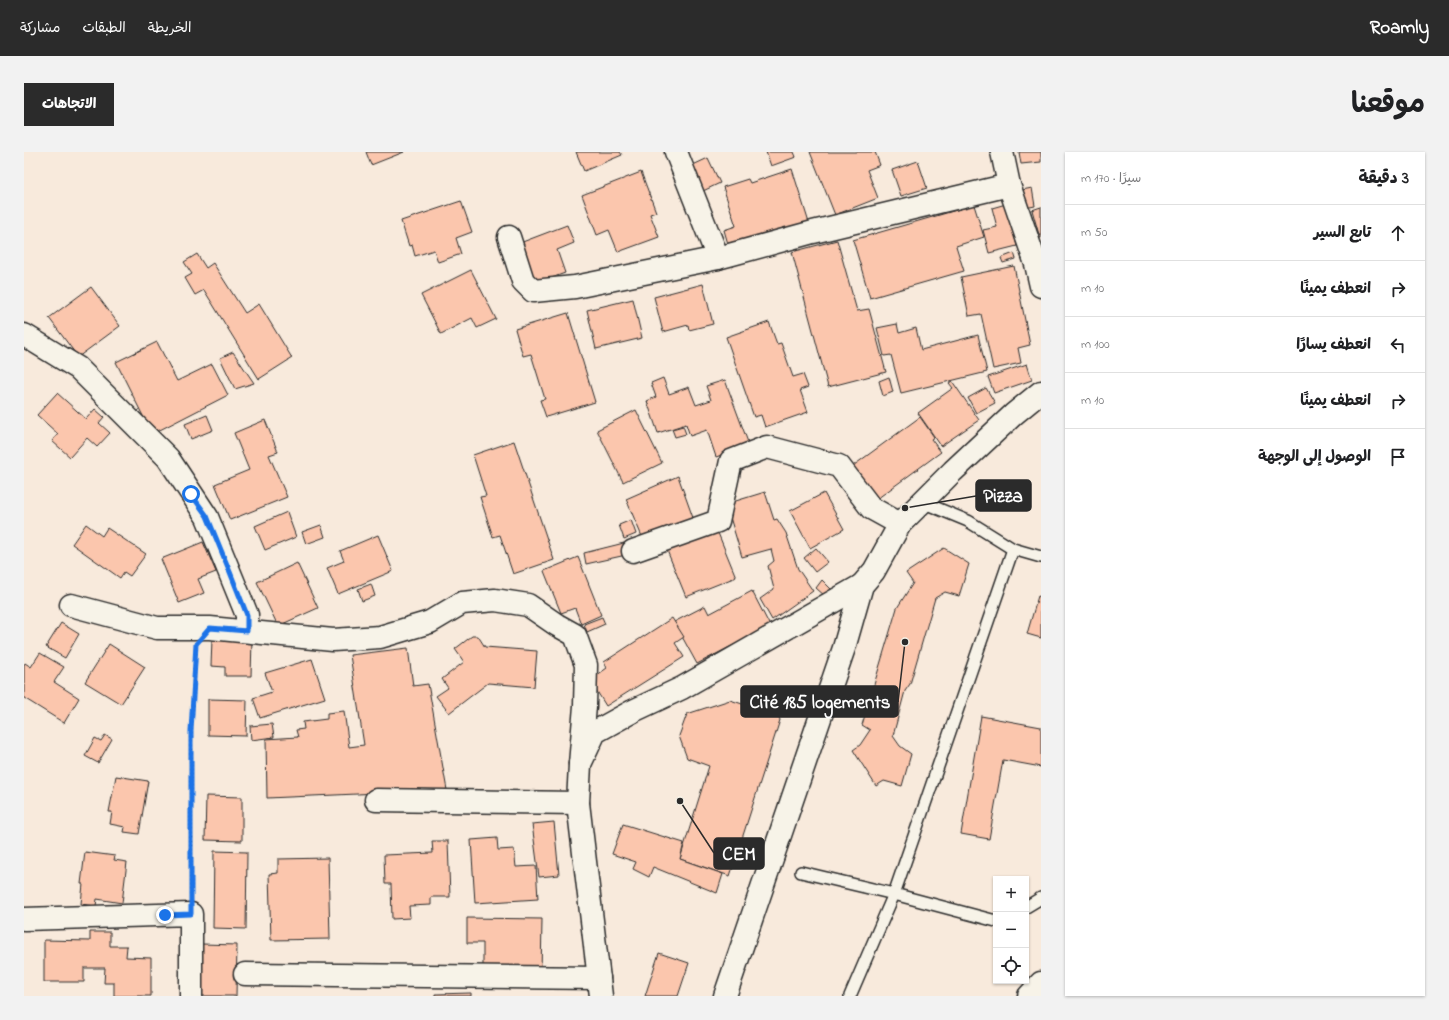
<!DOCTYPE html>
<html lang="ar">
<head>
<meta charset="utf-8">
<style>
	:root { --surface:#fff; --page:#f2f2f2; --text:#202124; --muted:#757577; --line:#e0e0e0; --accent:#2b2b2b }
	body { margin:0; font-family:"Indie Flower","Playpen Sans Arabic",sans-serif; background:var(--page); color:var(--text); direction:rtl }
	.controls { position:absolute; right:12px; bottom:12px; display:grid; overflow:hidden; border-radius:0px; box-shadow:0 1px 3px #0004 }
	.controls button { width:36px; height:36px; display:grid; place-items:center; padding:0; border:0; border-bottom:1px solid var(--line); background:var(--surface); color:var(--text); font:20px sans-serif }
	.stop { position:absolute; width:12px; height:12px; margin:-9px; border:3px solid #1a73e8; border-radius:50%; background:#fff }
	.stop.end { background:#1a73e8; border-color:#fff; box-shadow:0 1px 4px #0008 }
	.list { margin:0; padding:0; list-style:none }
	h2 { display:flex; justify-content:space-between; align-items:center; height:52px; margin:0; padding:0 16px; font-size:17px }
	h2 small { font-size:13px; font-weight:400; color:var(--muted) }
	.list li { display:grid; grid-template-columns:26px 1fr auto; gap:12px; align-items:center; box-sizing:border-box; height:56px; padding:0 16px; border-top:1px solid var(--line) }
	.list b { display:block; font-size:15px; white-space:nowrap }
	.list em { font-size:13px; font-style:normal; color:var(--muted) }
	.icon { flex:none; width:22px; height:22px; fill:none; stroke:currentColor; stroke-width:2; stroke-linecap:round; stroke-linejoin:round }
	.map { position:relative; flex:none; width:1017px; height:844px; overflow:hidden; direction:ltr; border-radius:0px }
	header { display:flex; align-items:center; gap:24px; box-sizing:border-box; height:56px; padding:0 20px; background:var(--accent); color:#fff }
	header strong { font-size:19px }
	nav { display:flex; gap:22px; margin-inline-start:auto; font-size:14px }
	.intro { display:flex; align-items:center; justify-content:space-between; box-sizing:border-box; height:96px; padding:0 24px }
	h1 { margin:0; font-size:28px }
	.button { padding:10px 18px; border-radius:0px; background:var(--accent); color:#fff; font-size:14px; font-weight:700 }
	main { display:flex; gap:24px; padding:0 24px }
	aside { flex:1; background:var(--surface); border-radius:0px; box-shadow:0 1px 3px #0004 }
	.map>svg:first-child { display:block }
	.building { fill:#fbc6ad; stroke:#2b2b2b }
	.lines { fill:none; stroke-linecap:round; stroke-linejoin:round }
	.service-casing { stroke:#2b2b2b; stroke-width:14 }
	.minor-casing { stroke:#2b2b2b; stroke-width:25 }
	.secondary-casing { stroke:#2b2b2b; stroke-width:25 }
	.path { stroke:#2b2b2b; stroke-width:2.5; stroke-dasharray:1 3; stroke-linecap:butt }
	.service { stroke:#f7f3e8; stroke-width:11 }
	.minor { stroke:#f7f3e8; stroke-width:22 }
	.secondary { stroke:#f7f3e8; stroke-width:22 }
	.route { stroke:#1a73e8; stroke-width:5 }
	.leader { fill:none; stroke:#2b2b2b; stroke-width:1.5 }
	.callout-dot { fill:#2b2b2b; stroke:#f7f3e8; stroke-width:1.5 }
	.callout { fill:#2b2b2b; stroke:#2b2b2b; stroke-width:1.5 }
	.callout-label { font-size:19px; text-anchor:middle; font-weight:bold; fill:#fff }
</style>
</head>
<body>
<header>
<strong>Roamly</strong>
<nav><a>الخريطة</a><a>الطبقات</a><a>مشاركة</a></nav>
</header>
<div class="intro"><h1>موقعنا</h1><a class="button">الاتجاهات</a></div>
<main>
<aside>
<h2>3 دقيقة<small>سيرًا · 170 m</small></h2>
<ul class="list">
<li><svg class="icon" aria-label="ahead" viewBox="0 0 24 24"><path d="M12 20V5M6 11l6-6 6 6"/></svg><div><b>تابع السير</b></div><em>50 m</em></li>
<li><svg class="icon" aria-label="right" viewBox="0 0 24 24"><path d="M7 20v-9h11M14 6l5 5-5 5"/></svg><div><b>انعطف يمينًا</b></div><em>10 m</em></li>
<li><svg class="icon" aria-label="left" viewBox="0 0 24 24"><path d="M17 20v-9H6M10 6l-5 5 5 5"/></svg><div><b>انعطف يسارًا</b></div><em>100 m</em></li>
<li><svg class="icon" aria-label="right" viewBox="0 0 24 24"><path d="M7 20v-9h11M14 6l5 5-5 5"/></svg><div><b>انعطف يمينًا</b></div><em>10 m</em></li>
<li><svg class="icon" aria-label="arrive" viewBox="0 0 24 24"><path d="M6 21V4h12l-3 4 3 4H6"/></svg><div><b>الوصول إلى الوجهة</b></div></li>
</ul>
</aside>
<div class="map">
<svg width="1017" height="844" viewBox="0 0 1017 844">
	<rect width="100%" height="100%" fill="#f8eadc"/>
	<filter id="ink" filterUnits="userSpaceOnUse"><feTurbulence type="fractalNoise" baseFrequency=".025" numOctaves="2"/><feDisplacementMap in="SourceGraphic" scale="8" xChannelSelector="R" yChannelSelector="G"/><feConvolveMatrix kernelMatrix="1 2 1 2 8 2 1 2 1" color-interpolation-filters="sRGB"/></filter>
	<g filter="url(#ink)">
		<!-- building -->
		<g class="building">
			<path d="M 342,0 L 380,0 L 347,13 Z"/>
			<path d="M 552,0 L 596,0 L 598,3 L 560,19 Z"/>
			<path d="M 742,0 L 770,0 L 772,5 L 747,14 Z"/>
			<path d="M 786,0 L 851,0 L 856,13 L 843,18 L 854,46 L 811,63 Z"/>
			<path d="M 995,0 L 1017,0 L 1017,10 L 997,12 Z"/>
			<path d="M 684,6 L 696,31 L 679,39 L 667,14 Z"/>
			<path d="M 894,9 L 903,36 L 877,44 L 868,18 Z"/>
			<path d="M 768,17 L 786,74 L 706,99 L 700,78 L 712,74 L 699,35 L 724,27 L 726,31 Z"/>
			<path d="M 617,20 L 632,60 L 626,62 L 635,85 L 594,100 L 585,78 L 573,83 L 558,43 Z"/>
			<path d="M 1008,36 L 1011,54 L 996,57 L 993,39 Z"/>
			<path d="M 437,49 L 448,80 L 432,86 L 437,102 L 414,110 L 410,98 L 391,104 L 388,93 L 385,94 L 377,69 Z"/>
			<path d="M 982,52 L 993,94 L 965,101 L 959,78 L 973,75 L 968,56 Z"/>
			<path d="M 950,53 L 960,85 L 932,94 L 940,119 L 846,146 L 829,88 Z"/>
			<path d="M 1017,55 L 1017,86 L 1016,86 L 1008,58 Z"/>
			<path d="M 543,73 L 550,91 L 533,98 L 541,121 L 503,135 L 488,94 Z"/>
			<path d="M 813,88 L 833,159 L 845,157 L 862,220 L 804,235 L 768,100 Z"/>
			<path d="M 990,101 L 992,107 L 979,111 L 977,106 Z"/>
			<path d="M 173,102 L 182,116 L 189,111 L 221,161 L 235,152 L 268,206 L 235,227 L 180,138 L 171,143 L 161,126 L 168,122 L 160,110 Z"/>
			<path d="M 990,114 L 1006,193 L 994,196 L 997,211 L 969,217 L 957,162 L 945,164 L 937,125 Z"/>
			<path d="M 447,118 L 472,167 L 453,176 L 448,166 L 417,182 L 397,143 Z"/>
			<path d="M 679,132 L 689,172 L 665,178 L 664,173 L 639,180 L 630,145 Z"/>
			<path d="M 67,135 L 96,174 L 54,205 L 25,166 Z"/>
			<path d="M 609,147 L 618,186 L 572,197 L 563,158 Z"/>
			<path d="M 544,161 L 571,250 L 522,265 L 516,248 L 521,247 L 507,202 L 499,204 L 491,177 Z"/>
			<path d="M 745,170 L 753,192 L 757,191 L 769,225 L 779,222 L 784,235 L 776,238 L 784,260 L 741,275 L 737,263 L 730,265 L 702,185 Z"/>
			<path d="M 873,172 L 875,181 L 892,176 L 897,198 L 954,183 L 963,220 L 877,241 L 867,203 L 860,204 L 853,176 Z"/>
			<path d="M 133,190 L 153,229 L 188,212 L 204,243 L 128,282 L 92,210 Z"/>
			<path d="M 209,200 L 230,231 L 211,237 L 196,206 Z"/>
			<path d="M 1003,212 L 1008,228 L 970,241 L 964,225 Z"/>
			<path d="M 865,225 L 869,240 L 859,244 L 855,229 Z"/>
			<path d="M 639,226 L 645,242 L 665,235 L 672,253 L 687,248 L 682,234 L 701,228 L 725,293 L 692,305 L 683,278 L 666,284 L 662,272 L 634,281 L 623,249 L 632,245 L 627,231 Z"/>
			<path d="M 928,229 L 955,268 L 917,294 L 894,261 L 929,236 L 925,231 Z"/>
			<path d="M 962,236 L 971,251 L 952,261 L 944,246 Z"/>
			<path d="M 33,241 L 62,267 L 71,257 L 80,265 L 75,271 L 86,281 L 73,295 L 63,286 L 46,305 L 28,289 L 34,282 L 13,263 Z"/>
			<path d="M 612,258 L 638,311 L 599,330 L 573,278 Z"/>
			<path d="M 183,263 L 189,278 L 167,287 L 161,272 Z"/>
			<path d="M 896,265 L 910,285 L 907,287 L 917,300 L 846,352 L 822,319 Z"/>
			<path d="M 241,268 L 254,300 L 245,303 L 263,345 L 206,368 L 191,332 L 225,318 L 210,281 Z"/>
			<path d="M 659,274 L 662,282 L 651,285 L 648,277 Z"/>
			<path d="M 490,289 L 530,408 L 489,422 L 476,383 L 469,385 L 456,345 L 462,344 L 449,303 Z"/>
			<path d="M 654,324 L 673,377 L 622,394 L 602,347 Z"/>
			<path d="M 741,340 L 750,368 L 753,367 L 762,381 L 774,417 L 789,439 L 748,468 L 736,447 L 750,437 L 744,414 L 750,409 L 747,397 L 718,405 L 702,352 Z"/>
			<path d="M 800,341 L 820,377 L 786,396 L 766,359 Z"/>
			<path d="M 263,360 L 272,385 L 241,398 L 231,374 Z"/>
			<path d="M 607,368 L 612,382 L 600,387 L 595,373 Z"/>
			<path d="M 62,372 L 78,384 L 83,376 L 122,402 L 106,424 L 100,420 L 96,426 L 48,392 Z"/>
			<path d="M 297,373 L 301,385 L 282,392 L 278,380 Z"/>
			<path d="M 692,376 L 712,425 L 662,445 L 642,396 Z"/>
			<path d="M 354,383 L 369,419 L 314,442 L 303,416 L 320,409 L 316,399 Z"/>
			<path d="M 179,390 L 192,420 L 174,427 L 180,441 L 155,451 L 137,407 Z"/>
			<path d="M 600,391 L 602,403 L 562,412 L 560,401 Z"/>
			<path d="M 792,396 L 804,410 L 791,420 L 780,406 Z"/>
			<path d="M 920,396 L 945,412 L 935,444 L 921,440 L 911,446 L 886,532 L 881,539 L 869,584 L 876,594 L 887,602 L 878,634 L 860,629 L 852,634 L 829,598 L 836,593 L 846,578 L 838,573 L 852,526 L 873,456 L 889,431 L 882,421 Z"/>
			<path d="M 554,405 L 577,463 L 557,472 L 551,456 L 537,461 L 520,419 Z"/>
			<path d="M 273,411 L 294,456 L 254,474 L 233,430 Z"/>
			<path d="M 798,428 L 807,437 L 801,444 L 792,436 Z"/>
			<path d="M 347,432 L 351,444 L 338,449 L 334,437 Z"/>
			<path d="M 728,439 L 746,474 L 673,512 L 650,470 L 681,454 L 685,462 Z"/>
			<path d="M 1014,444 L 1017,445 L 1017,486 L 1003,482 Z"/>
			<path d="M 578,465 L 581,472 L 563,480 L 560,472 Z"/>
			<path d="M 648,466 L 660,485 L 651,491 L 660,505 L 582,554 L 566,528 L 583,516 L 580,510 Z"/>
			<path d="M 37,471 L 55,482 L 41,506 L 22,495 Z"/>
			<path d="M 448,484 L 454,484 L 461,495 L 513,499 L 510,535 L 464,531 L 425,561 L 412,544 L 424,536 L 418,527 L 440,510 L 431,497 Z"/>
			<path d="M 188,487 L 228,487 L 227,524 L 201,524 L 201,515 L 187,514 Z"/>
			<path d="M 85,492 L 121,515 L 97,552 L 61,530 Z"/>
			<path d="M 384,496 L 389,534 L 404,532 L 423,638 L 243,646 L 242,587 L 274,585 L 272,578 L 280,577 L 279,570 L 303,567 L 303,561 L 320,559 L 325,595 L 340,593 L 326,503 Z"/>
			<path d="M 16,501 L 40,515 L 30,530 L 55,546 L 40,571 L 0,546 L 0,513 L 1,511 L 7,515 Z"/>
			<path d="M 288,507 L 301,546 L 236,566 L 229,546 L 248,540 L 241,521 Z"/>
			<path d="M 184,547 L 223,548 L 222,584 L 184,583 Z"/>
			<path d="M 706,548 L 731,556 L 738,550 L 751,554 L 756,568 L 706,724 L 656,707 L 685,614 L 663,606 L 655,584 L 663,562 Z"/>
			<path d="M 957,564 L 1017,575 L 1017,615 L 979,608 L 965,687 L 937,682 Z"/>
			<path d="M 248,572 L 250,585 L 227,588 L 226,574 Z"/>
			<path d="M 81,583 L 88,587 L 74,611 L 61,604 L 71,586 L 77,589 Z"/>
			<path d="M 92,624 L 124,629 L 115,682 L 100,680 L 101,675 L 86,672 L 88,660 L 85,660 Z"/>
			<path d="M 182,644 L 218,645 L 218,689 L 181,688 Z"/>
			<path d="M 530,670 L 535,723 L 515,725 L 508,672 Z"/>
			<path d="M 599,672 L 660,691 L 656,707 L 699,722 L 693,741 L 629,715 L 625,725 L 609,717 L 612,710 L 588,702 Z"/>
			<path d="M 473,686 L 474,698 L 490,697 L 492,715 L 512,714 L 514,747 L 451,751 L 447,688 Z"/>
			<path d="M 408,689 L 424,689 L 426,745 L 407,745 L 407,753 L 385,754 L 386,766 L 368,767 L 367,732 L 361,732 L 360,703 L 409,701 Z"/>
			<path d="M 190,699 L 223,700 L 222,777 L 189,776 Z"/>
			<path d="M 61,700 L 91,704 L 90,708 L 103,710 L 98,751 L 73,747 L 72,754 L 57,752 L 59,732 L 57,732 Z"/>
			<path d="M 304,706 L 306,787 L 247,788 L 245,722 L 254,721 L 254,707 Z"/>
			<path d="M 443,766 L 518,767 L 517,823 L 459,823 L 459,791 L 443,791 Z"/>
			<path d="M 66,780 L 86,780 L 86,794 L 103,794 L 102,805 L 127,806 L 127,844 L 90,844 L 90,831 L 80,831 L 81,816 L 60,816 L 60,830 L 20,830 L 20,788 L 66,789 Z"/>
			<path d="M 178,792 L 213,793 L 212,844 L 174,844 L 175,808 L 178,808 Z"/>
			<path d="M 635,801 L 665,811 L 654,844 L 621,844 Z"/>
			<path d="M 447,841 L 447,844 L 411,844 L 411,842 Z"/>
		</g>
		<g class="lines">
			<defs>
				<g id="service">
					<path d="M 898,350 L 944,369 L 989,397 L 1017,405"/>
					<path d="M 777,720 L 870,742 L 972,769"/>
					<path d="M 1002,755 L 1017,746"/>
					<path d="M 826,844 L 870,742 L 989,397"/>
				</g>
				<g id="minor">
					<path d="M 652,0 L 694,106"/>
					<path d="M 978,0 L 985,33 L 1012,112 L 1017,134"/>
					<path d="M 485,85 L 499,129 L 509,139 L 551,135 L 694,106 L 789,80 L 985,33"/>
					<path d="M 0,183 L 54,216 L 144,306 L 183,365 L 223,463 L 223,479"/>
					<path d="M 609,399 L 694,369 L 707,309 L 743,295 L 815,314 L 847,356 L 876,372"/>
					<path d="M 47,453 L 133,476 L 186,476 L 309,488 L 356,485 L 406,470 L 438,451 L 471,448 L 504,453 L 533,473 L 551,483 L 562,513 L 561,554 L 556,612"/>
					<path d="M 352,648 L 554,651"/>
					<path d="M 0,767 L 167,762 L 167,844"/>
					<path d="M 221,822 L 575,826"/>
					<path d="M 577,844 L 554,651 L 556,612 L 571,580 L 609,559 L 658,536 L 838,433"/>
				</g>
				<g id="secondary">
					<path d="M 701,844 L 820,496 L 838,433 L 850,419 L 876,372 L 929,319 L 990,262 L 1017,240"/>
					<path d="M 1005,844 L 1017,831"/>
				</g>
			</defs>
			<!-- service casing -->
			<use href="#service" class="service-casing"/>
			<!-- minor casing -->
			<use href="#minor" class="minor-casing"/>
			<!-- secondary casing -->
			<use href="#secondary" class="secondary-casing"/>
			<!-- path -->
			<path class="path" d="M 167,742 L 167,579 L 172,495"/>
			<!-- service -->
			<use href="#service" class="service"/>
			<!-- minor -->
			<use href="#minor" class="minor"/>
			<!-- secondary -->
			<use href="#secondary" class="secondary"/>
		</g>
	</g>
	<g class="lines" filter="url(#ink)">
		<!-- route -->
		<path class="route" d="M 141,763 L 167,762 L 167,579 L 172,492 L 186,476 L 223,479 L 223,463 L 206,420 L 183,364 L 167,342"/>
	</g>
	<!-- callouts -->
	<path class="leader" d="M881 356L952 344M881 490L874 550M656 649L690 701"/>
	<g class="callout-dot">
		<circle cx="881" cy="356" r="4"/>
		<circle cx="881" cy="490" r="4"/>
		<circle cx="656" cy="649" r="4"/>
	</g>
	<g class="callout">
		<rect x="952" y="328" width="55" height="31" rx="4"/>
		<rect x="717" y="534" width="157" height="31" rx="4"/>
		<rect x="690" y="686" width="50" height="31" rx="4"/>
	</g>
	<g class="callout-label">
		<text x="979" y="350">Pizza</text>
		<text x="796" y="556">Cité 185 logements</text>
		<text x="715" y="708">CEM</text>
	</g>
</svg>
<div class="controls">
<button>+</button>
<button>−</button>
<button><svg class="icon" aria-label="locate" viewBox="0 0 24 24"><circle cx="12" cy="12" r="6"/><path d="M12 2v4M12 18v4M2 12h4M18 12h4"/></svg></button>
</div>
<div class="stop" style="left:167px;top:342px"></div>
<div class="stop end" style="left:141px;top:763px"></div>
</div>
</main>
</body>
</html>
